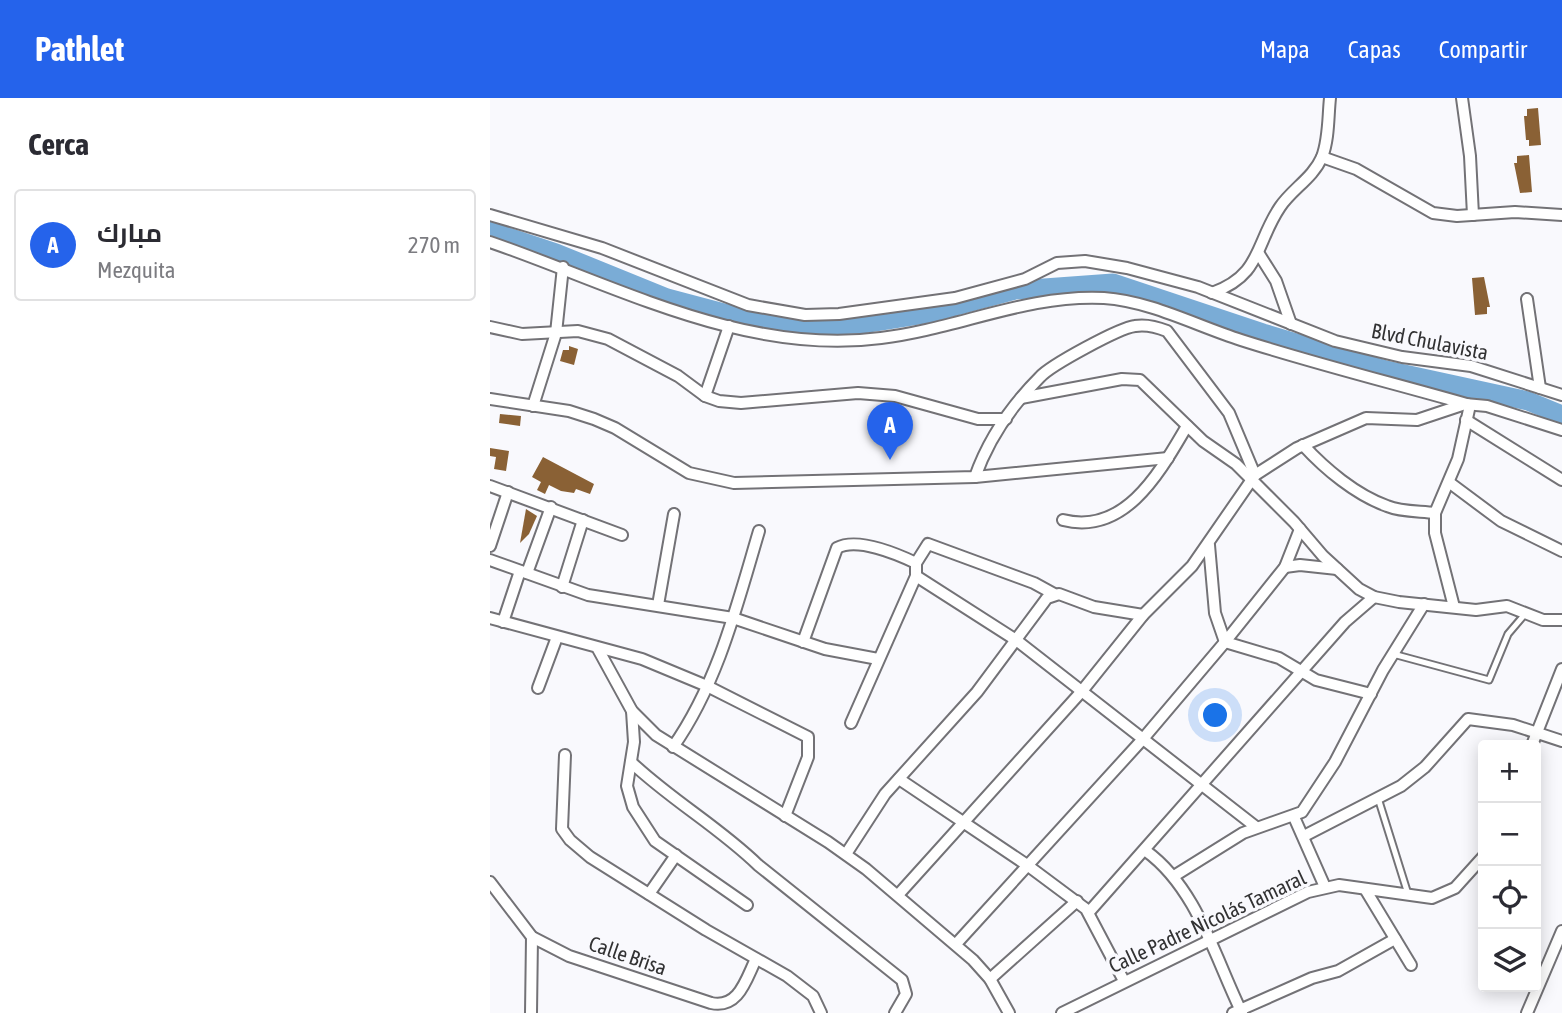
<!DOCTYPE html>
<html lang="es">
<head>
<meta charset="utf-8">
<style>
	:root { --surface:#fff; --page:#f7f7f7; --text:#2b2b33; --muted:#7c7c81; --line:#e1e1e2; --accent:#2563eb }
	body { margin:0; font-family:"Asap Condensed",Cairo,sans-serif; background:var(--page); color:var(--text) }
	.controls { position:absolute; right:21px; bottom:21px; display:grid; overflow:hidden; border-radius:7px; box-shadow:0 4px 18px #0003 }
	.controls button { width:63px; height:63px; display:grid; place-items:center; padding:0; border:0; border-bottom:2px solid var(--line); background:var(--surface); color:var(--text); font:35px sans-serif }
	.you { position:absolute; left:726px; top:618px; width:24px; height:24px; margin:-18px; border:5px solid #fff; border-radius:50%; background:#1a73e8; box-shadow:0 0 0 10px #1a73e833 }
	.badge { display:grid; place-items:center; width:46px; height:46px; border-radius:50%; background:var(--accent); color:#fff; font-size:23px; font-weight:700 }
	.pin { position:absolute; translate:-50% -58px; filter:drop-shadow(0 2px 4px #0008) }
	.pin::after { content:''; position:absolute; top:37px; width:24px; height:21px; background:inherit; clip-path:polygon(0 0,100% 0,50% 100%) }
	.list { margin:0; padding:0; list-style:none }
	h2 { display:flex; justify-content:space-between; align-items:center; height:91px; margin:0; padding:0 28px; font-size:30px }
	h2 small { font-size:23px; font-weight:400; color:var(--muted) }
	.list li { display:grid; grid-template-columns:46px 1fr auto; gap:21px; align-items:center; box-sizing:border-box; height:112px; margin:0 14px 14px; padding:0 14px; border:2px solid var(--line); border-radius:7px }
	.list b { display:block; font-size:26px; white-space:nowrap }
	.list p { margin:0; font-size:23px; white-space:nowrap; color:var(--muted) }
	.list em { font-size:23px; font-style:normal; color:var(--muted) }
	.icon { flex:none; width:38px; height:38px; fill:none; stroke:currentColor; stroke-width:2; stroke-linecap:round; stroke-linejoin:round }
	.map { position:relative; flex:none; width:1072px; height:915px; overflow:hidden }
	header { display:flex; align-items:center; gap:42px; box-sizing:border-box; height:98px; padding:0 35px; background:var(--accent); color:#fff }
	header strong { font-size:33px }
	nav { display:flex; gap:38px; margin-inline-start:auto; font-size:24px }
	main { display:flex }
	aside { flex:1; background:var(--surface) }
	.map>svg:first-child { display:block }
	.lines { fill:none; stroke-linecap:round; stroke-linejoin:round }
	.river { stroke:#7aacd6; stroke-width:19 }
	.building { fill:#8a6135 }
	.service-casing { stroke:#737276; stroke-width:9 }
	.minor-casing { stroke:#737276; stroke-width:14 }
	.service { stroke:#fff; stroke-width:5 }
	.minor { stroke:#fff; stroke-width:10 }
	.labels { text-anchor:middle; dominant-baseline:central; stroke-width:7; stroke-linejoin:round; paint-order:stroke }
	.street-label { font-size:21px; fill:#323233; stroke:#f9f9fd }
</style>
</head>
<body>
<header>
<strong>Pathlet</strong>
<nav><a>Mapa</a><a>Capas</a><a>Compartir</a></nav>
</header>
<main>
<aside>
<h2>Cerca<small></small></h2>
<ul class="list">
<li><span class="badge">A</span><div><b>مبارك</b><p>Mezquita</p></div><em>270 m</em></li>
</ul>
</aside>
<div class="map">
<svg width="1072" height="915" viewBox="0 0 1072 915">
	<rect width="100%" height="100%" fill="#f9f9fd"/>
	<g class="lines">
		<!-- river -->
		<path class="river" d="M 0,133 L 66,155 L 177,200 L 245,218 L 308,228 L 372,226 L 440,215 L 525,192 L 623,185 L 773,235 L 896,272 L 1038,303 L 1072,317"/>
	</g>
	<!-- building -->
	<g class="building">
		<path d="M 1048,10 L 1051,47 L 1039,48 L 1039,42 L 1036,42 L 1034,18 L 1037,18 L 1037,11 Z"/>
		<path d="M 1039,57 L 1042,94 L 1030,95 L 1024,65 L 1027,65 L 1027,58 Z"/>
		<path d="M 994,179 L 1000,209 L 997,209 L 997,216 L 985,217 L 982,180 Z"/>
		<path d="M 79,248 L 88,251 L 84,267 L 70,263 L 73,252 L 79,252 Z"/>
		<path d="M 10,316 L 31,318 L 30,328 L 9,325 Z"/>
		<path d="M 0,350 L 19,353 L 16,373 L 4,371 L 6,359 L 0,358 Z"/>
		<path d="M 53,359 L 104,386 L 100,396 L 86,391 L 84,395 L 71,393 L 59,387 L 55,396 L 47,392 L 51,384 L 42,379 Z"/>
		<path d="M 36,411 L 47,418 L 39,436 L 30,445 Z"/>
	</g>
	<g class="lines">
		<defs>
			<g id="service">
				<path d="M 903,556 L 999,582 L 1018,536 L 1035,516"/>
				<path d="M 888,700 L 918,796"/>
			</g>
			<g id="minor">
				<path d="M 972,0 L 980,58 L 983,117"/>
				<path d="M 832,59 L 866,71 L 943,115 L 967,118 L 1025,114 L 1072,117"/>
				<path d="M 0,117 L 112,150 L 258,207 L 315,217 L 349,216 L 465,200 L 535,181 L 567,165 L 595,163 L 637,170 L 708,189 L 845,243 L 912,259 L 981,268 L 1072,297"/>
				<path d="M 0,144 C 125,187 255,258 391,240 C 467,231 537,196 614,200 C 660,203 707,228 751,242 C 826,266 903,285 980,307"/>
				<path d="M 769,156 L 786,183 L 801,226"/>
				<path d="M 722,195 C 772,177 765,146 790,109 C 802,91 823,80 832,59 C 839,41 838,19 840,0"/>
				<path d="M 1037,201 L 1050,290"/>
				<path d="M 0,229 L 32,236 L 88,233 L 118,241 L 188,278 L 215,298 L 229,303 L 251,305 L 368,295 L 405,298 L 488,321 L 516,321"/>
				<path d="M 215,298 L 239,228"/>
				<path d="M 531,300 L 632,281 L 650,282 L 713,343 L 746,366 L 804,424 L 833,458 L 869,491 L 884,499 L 909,504 L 986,512 L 1017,508 L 1053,522 L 1072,522"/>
				<path d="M 0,301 L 79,313 L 104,321 L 125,330 L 199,375 L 244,385 L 485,379 L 678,360"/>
				<path d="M 43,308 L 66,235 L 73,169"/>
				<path d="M 976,322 L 1072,382"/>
				<path d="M 813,347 C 835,371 866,397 897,408 C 911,414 930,413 945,415"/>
				<path d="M 485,379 C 498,342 522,307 550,279 C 561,267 629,230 645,228 C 656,226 667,229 677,233 L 739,315 L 765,377"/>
				<path d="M 960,385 L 1011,423 L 1072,453"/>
				<path d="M 0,388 L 132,437"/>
				<path d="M 573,422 C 636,438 671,372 697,328"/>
				<path d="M 719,447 L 725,515 L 735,544 L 789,560 L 826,582 L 881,596"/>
				<path d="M 0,448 L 18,394"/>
				<path d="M 0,462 L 98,497 L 243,520 L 335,551 L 388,561"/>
				<path d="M 426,465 L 438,446 L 544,485 L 564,496"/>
				<path d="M 795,469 L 810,467 L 847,471"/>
				<path d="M 37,475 L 61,409"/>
				<path d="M 426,478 L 526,542 L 766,729"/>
				<path d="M 72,489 L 93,422"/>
				<path d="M 168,507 L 184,416"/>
				<path d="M 964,509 L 945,435 L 945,415 L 968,361 L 980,307"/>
				<path d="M 0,520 L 152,561 L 217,588 L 318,639 L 318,659 L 295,718"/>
				<path d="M 13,524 L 30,473"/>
				<path d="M 313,544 L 347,450 C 367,439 407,456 426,465 L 426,478 L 361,625"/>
				<path d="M 108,551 L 142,613 L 166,637 L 338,744 L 376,771 L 483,862 L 500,881 L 519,915"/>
				<path d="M 48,590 L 67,539"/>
				<path d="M 142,613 L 144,644 L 137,688 L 143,709 L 165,743 L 257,807"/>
				<path d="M 1042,647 L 1072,571"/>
				<path d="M 183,649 C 228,585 247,507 269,433"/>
				<path d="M 75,657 L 72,731 L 80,742 L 100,759 L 216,832 L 297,878 L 323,898 L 331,915"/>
				<path d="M 141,664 C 181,702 229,729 268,767 L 412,882 L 416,896 L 405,915"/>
				<path d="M 409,681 L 537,767 L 596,811 L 634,883"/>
				<path d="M 804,719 L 835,789"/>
				<path d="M 814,738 L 911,688 L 935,669 L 978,621 L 1023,627 L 1072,643"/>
				<path d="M 656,753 C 707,790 725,860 752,915"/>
				<path d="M 356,756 L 395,696 L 487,594 L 557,500 L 569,496 L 604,509 L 653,517"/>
				<path d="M 684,778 L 753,735 L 812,714 L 845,664 L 893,572 L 934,506"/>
				<path d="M 0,784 L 42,839 L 79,858 L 221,905 C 249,911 256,881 266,861"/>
				<path d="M 875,791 L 921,867"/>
				<path d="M 159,796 L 186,757"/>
				<path d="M 408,797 L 592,593 L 653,517 L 702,468 L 765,377 L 807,350 L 876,320 L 927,322 L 975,306 L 997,308 L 1072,332"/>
				<path d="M 599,814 L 855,524 L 884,499"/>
				<path d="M 466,846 L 652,642 L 735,544 L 795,469 L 810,431"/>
				<path d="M 500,881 L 587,803"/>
				<path d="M 41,915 L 42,839"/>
				<path d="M 572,915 L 818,794 L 849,787 L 942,800 L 965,790 L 993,759"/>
				<path d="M 743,915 L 822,880 L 848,873 L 905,841"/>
				<path d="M 1037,915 L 1072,833"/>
			</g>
		</defs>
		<!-- service casing -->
		<use href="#service" class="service-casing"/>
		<!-- minor casing -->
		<use href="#minor" class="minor-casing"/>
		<!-- service -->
		<use href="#service" class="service"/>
		<!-- minor -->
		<use href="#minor" class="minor"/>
	</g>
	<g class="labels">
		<!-- street labels -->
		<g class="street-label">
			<text transform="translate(940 243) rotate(11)">Blvd Chulavista</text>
			<text transform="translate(717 823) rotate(-25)">Calle Padre Nicolás Tamaral</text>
			<text transform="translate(138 857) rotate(19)">Calle Brisa</text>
		</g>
	</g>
</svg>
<div class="controls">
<button>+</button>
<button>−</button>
<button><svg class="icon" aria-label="locate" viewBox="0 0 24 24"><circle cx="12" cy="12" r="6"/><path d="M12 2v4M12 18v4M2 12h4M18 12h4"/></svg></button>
<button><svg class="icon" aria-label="layers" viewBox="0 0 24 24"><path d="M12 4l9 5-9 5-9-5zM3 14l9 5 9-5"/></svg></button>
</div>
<div class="you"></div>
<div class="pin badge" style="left:400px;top:362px">A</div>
</div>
</main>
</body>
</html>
